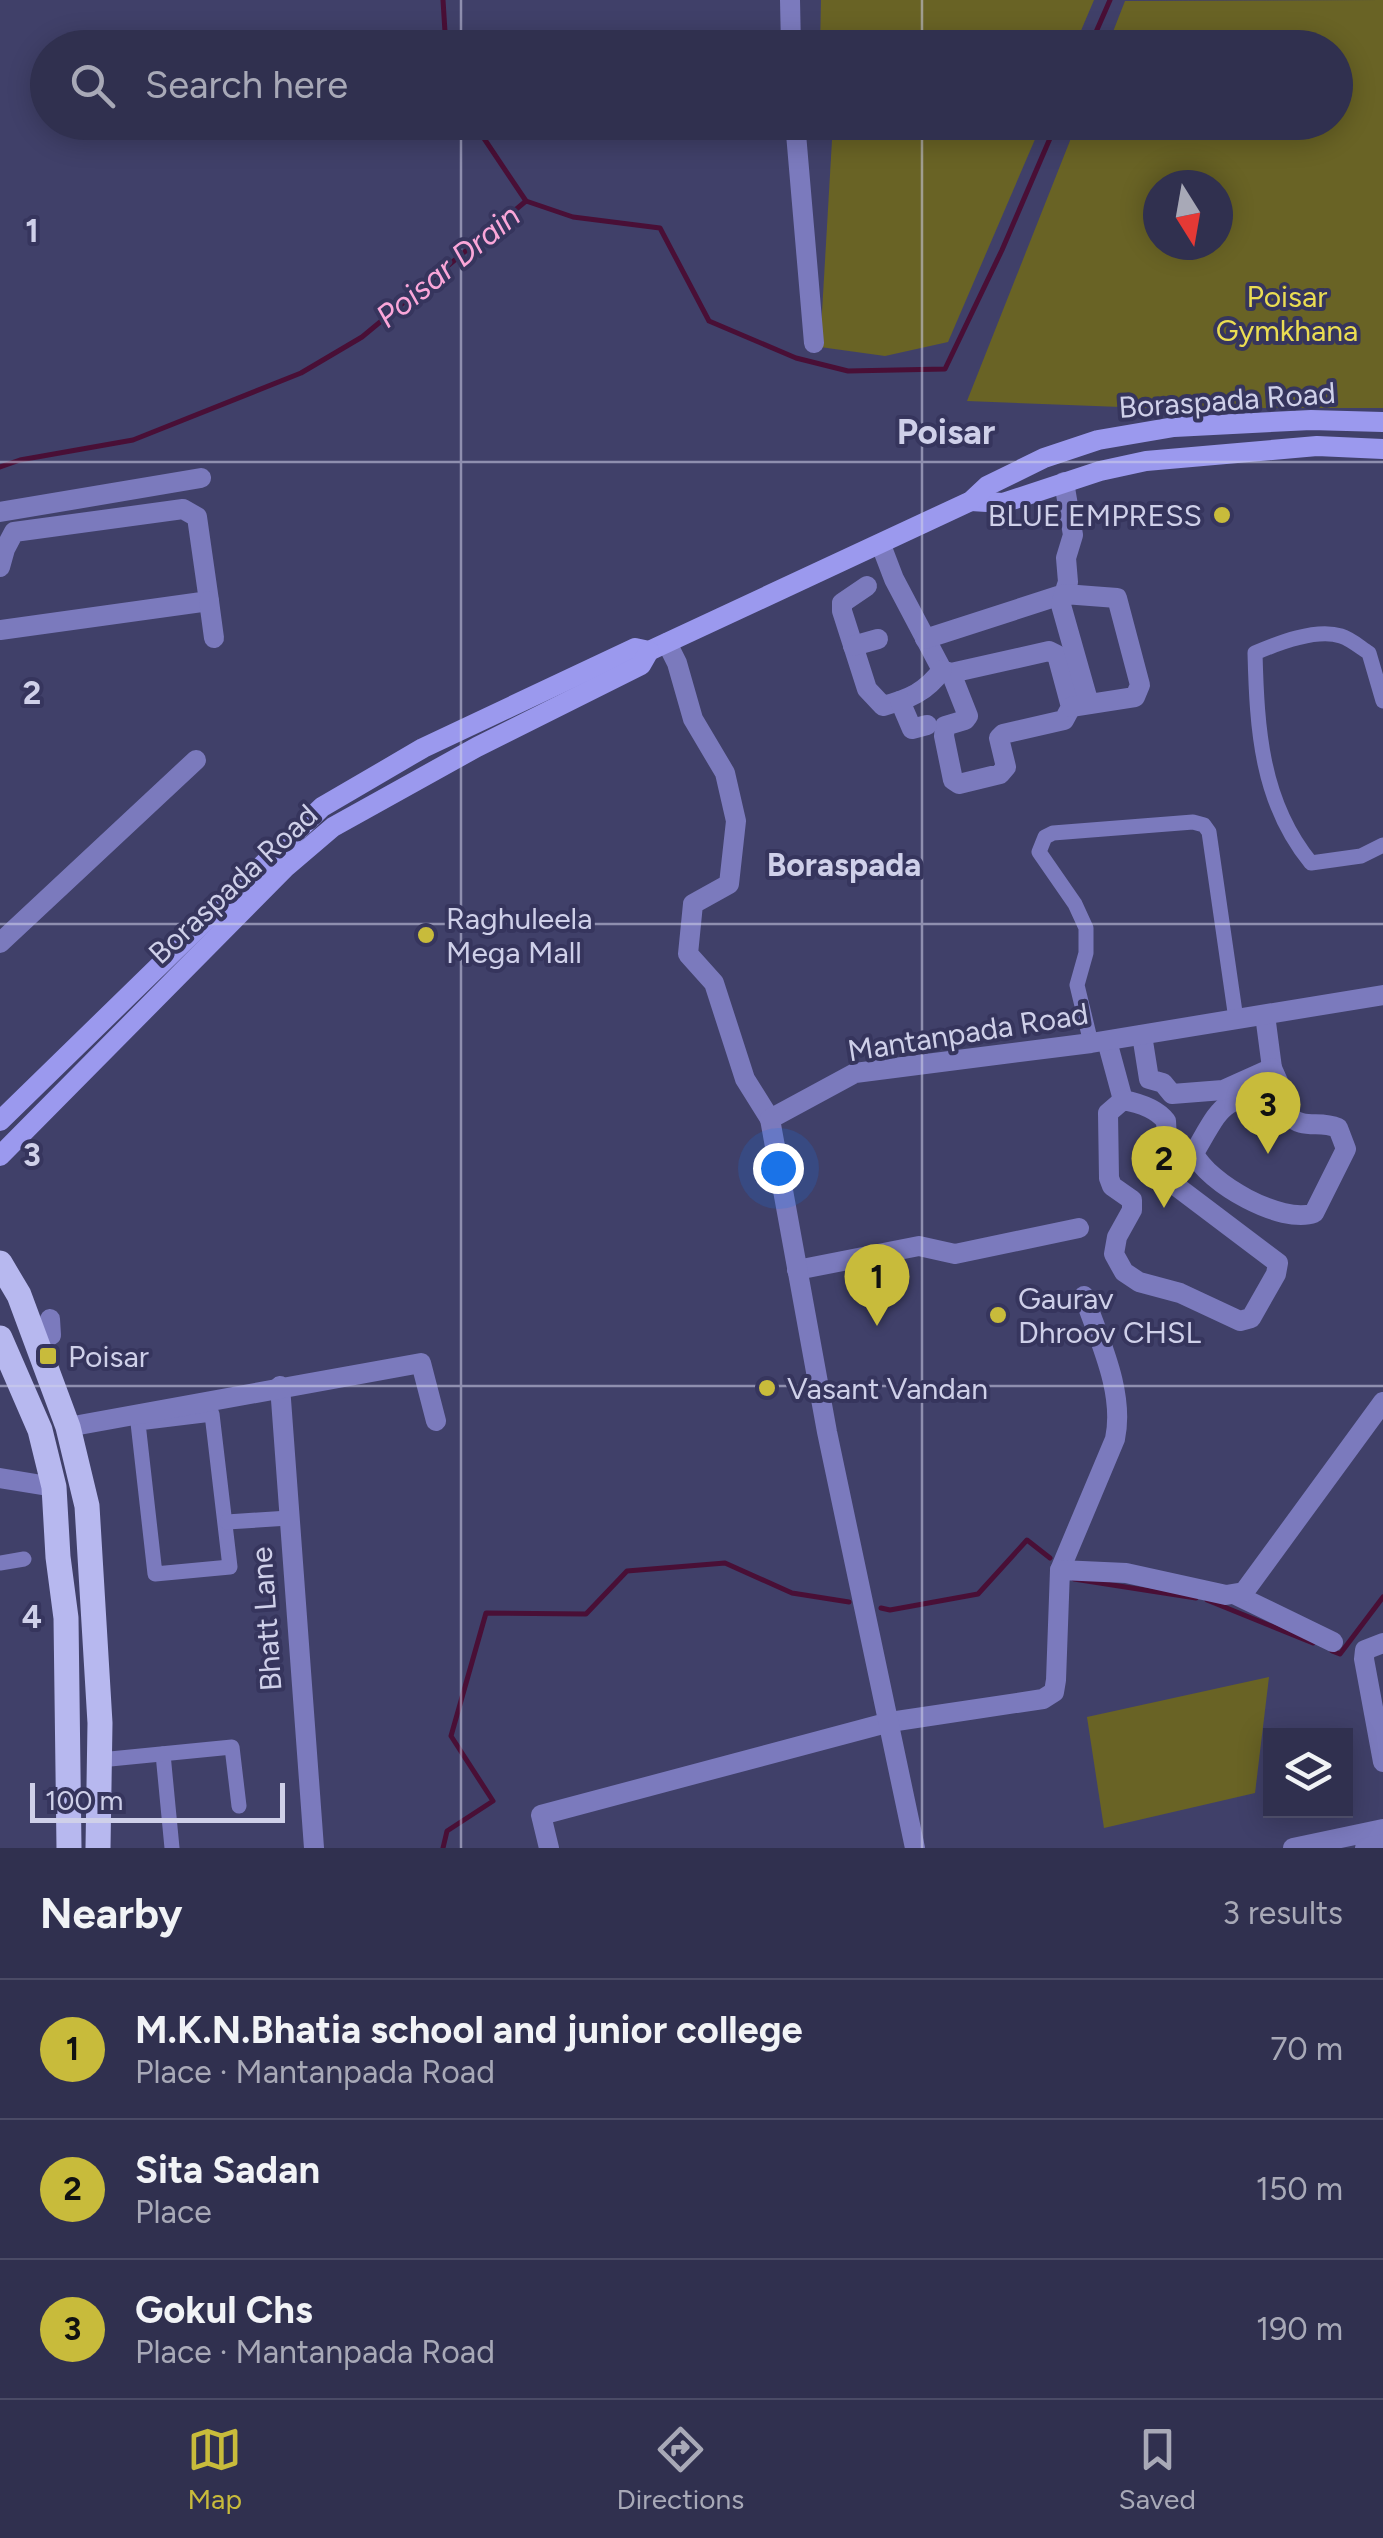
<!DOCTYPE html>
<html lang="en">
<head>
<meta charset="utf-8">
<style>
	:root { --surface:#30304f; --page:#383856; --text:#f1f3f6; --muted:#a8a9b7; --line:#4b4b66; --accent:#c8bb3b }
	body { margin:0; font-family:Figtree,sans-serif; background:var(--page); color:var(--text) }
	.controls { position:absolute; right:30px; bottom:30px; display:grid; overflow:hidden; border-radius:0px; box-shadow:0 5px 25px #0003 }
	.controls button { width:90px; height:90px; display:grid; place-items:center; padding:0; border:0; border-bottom:2px solid var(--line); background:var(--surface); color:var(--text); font:50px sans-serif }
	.compass { position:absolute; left:1143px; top:170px; width:90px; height:90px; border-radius:50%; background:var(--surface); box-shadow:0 5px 25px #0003; rotate:169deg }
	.scale { position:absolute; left:30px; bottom:25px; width:255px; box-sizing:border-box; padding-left:10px; border:5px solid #cfd0e9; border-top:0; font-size:28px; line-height:35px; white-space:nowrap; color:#cfd0e9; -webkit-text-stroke:8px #36355d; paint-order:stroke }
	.you { position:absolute; left:778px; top:1168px; width:35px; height:35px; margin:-25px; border:8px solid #fff; border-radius:50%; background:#1a73e8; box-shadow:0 0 0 15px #1a73e833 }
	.badge { display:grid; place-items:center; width:65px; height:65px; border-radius:50%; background:var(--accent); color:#111; font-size:32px; font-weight:700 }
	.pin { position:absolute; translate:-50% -82px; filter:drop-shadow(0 2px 5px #0008) }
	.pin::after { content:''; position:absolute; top:52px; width:35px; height:30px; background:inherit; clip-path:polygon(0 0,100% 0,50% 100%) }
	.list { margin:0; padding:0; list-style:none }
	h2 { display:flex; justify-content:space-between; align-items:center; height:130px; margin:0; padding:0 40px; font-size:42px }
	h2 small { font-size:32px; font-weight:400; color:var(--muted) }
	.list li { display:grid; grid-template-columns:65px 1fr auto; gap:30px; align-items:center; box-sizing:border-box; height:140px; padding:0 40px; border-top:2px solid var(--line) }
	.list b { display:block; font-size:38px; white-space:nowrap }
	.list p { margin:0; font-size:32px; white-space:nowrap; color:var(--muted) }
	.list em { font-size:32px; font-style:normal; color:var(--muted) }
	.icon { flex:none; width:55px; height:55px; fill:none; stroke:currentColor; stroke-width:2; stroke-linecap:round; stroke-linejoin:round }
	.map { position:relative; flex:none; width:1383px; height:1848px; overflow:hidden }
	.search { position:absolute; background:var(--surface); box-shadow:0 5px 25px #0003; left:30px; right:30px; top:30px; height:110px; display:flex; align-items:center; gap:25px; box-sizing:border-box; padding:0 35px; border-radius:55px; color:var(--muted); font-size:38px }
	.sheet { height:550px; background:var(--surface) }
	nav { display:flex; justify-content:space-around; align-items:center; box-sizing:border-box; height:140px; border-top:2px solid var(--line); background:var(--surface); font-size:28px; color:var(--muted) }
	nav a { display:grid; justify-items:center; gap:5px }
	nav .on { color:var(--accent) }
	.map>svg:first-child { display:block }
	.green { fill:#696325; fill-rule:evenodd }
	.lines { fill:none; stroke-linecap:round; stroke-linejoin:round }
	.stream { stroke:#490f36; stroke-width:5 }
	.pedestrian { stroke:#7b7abd; stroke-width:15 }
	.minor { stroke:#7b7abd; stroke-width:20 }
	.tertiary { stroke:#7b7abd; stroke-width:20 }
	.secondary { stroke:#9b99ee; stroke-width:20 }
	.primary { stroke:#b7b8ef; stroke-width:25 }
	.grid { fill:none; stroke:#cfd0e9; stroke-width:2.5; stroke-opacity:0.55 }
	.poi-dot { fill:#c8bb3b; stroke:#36355d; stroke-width:4 }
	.labels { text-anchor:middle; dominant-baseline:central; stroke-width:8; stroke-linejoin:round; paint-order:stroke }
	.park-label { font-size:30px; fill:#eadd52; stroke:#36355d }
	.street-label { font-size:30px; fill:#cfd0e9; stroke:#36355d }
	.poi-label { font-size:30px; fill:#cfd0e9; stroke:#36355d; text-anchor:start }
	.water-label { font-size:32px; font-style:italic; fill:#fba6d9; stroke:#36355d }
	.neighbourhood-label { font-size:32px; font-weight:bold; fill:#cfd0e9; stroke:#36355d }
	.quarter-label { font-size:35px; font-weight:bold; fill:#cfd0e9; stroke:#36355d }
	.grid-label { font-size:32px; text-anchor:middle; font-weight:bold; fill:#cfd0e9; stroke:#36355d; stroke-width:8; stroke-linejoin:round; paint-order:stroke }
</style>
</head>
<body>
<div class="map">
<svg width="1383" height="1848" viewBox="0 0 1383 1848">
	<rect width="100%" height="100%" fill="#404069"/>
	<!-- green -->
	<g class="green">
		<path d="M 821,0 L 1094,0 L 1074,47 L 820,48 Z"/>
		<path d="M 1383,0 L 1383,408 L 1147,408 L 967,401 L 1077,123 L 1336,122 L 1336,48 L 1107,47 L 1125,1 ZM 1218,185 L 1218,245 L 1158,245 L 1158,185 Z"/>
		<path d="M 833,123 L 1042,123 L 948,342 L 885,356 L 820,347 Z"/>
		<path d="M 1269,1677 L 1255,1793 L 1104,1828 L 1087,1717 Z"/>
	</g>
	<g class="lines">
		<!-- stream -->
		<g class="stream">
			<path d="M 443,0 L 446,48"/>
			<path d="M 1089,48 L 1110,0"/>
			<path d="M 473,122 L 526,201"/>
			<path d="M 0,467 L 20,460 L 133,440 L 301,373 L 362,337 L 526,201 L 573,217 L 660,228 L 709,321 L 796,358 L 848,371 L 945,369 L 1002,250 L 1057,122"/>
			<path d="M 1074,1579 L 1196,1598"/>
			<path d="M 1207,1600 L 1313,1643"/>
			<path d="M 881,1608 L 890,1610 L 978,1594 L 1027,1540 L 1050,1558"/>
			<path d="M 1332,1651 L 1340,1654 L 1383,1597"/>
			<path d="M 443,1848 L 447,1831 L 493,1801 L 451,1736 L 486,1613 L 586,1614 L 627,1571 L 725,1563 L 792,1593 L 849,1602"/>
		</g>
		<!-- pedestrian -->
		<g class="pedestrian">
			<path d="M 1383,701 L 1369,653 C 1361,648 1351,639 1341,636 C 1316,628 1278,643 1255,653 C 1257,729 1261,802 1311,863 L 1361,856 L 1383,845"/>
			<path d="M 1091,1043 L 1077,985 L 1086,953 L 1086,928 L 1075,904 L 1039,852 L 1045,837 L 1053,833 L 1193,822 L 1204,825 L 1209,832 L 1236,1019"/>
			<path d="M 212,1414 L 230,1567 L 155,1574 L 138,1423 Z"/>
			<path d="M 227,1522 L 289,1518"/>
			<path d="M 0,1563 L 24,1559"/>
			<path d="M 163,1754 L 172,1848"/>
			<path d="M 100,1760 L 232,1747 L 239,1806"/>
		</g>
		<!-- minor -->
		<g class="minor">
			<path d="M 790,0 L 791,48"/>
			<path d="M 795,122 L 814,343"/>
			<path d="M 0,512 L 201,478"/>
			<path d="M 881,545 L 894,579 L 942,670 L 951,673 L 1049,651 L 1057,655 L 1071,707 L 1064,720 L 1003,734 L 999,738 L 1006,767 L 1000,774 L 959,784 L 953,780 L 944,736 L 945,726 L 965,720 L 968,716 L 951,673"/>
			<path d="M 0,567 L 5,549 L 14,532 L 183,509 L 197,517 L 209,601 L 0,630"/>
			<path d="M 867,586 L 842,603 L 842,611 L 867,689 L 883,706 C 909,699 926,692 942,670"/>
			<path d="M 209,601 L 214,638"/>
			<path d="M 925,639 L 1064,594 L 1068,582 L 1066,558 L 1073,535 L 1064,482"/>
			<path d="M 667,643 L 677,663 L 693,719 L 725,773 L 736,821 L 729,884 L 693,904 L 688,954 L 714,983 L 745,1079 L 770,1119"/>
			<path d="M 853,646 L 878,639"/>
			<path d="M 900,701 L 912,729 L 927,725"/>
			<path d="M 1071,707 L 1135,697 L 1140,685 L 1117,598 L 1064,594 L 1061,605 L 1089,704"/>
			<path d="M 0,943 L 196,760"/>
			<path d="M 1265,1015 L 1272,1068 L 1280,1086 L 1285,1113 C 1305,1132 1317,1119 1338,1128 L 1346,1149 L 1314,1213 C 1282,1225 1207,1183 1194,1153 C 1224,1102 1220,1099 1281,1092"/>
			<path d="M 1142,1035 L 1149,1079 L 1163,1083 L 1172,1094 L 1223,1090 L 1272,1068"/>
			<path d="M 1107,1041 L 1123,1100"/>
			<path d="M 1123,1100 C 1139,1103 1156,1108 1166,1121 L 1169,1176 L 1176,1186 L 1278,1263 L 1276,1274 L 1251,1318 L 1240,1321 L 1180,1293 L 1139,1282 L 1124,1272 L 1114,1254 L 1117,1237 L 1132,1210 L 1132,1200 L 1112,1186 L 1109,1178 L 1108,1113 Z"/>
			<path d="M 797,1270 L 919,1246 L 955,1254 L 1079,1228"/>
			<path d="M 37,1343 L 51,1335 L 50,1319"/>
			<path d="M 280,1386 L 314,1848"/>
			<path d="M 68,1427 L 421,1363 L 436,1421"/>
			<path d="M 0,1478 L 54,1487"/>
			<path d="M 1060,1570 L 1115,1439 C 1125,1392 1099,1340 1084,1296"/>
			<path d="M 1236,1595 L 1333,1642"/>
			<path d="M 1383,1643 L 1365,1650 L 1364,1659 L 1383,1762"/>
			<path d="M 549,1848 L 541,1815 L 890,1722 L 1043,1699 L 1054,1692 L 1056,1680 L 1060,1570 L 1126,1573 L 1226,1595 L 1244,1592 L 1383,1402"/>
		</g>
		<!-- tertiary -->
		<g class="tertiary">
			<path d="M 915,1848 L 827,1432 L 770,1119 L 855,1073 L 1091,1043 L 1383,995"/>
			<path d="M 1293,1848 L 1383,1829"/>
			<path d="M 1365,1848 L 1383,1844"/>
		</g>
		<!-- secondary -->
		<g class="secondary">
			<path d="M 971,501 L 1003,503 L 1100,471 L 1146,461 L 1317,446 L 1383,449"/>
			<path d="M 0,1121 L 322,807 L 423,748 L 635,648 L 649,651 L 971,501 L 987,486 L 1044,458 L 1098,440 L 1174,427 L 1311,420 L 1383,422"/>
			<path d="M 0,1156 L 285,868 L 333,827 L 477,747 L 641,665 L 649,651"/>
		</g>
		<!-- primary -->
		<g class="primary">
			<path d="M 0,1263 L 19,1295 L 68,1427 L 87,1506 L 100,1723 L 98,1848"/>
			<path d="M 0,1338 L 40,1430 L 54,1487 L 58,1557 L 66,1618 L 69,1848"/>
		</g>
	</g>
	<!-- grid -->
	<path class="grid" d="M 461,0 L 461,48M 922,0 L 922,48M 461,122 L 461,1848M 922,122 L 922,1848M 0,462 L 1383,462M 0,924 L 1383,924M 0,1386 L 1383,1386"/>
	<!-- markers -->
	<g class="poi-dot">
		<circle cx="1222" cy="515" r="10"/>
		<circle cx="426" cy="935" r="10"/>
		<circle cx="998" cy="1315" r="10"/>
		<rect x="38" y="1346" width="20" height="20" rx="5"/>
		<circle cx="767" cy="1388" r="10"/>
	</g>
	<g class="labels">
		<!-- park labels -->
		<g class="park-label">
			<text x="1287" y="296">Poisar<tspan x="1287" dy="34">Gymkhana</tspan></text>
		</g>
		<!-- street labels -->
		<g class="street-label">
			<text transform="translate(1227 400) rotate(-4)">Boraspada Road</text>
			<text transform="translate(233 884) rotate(-43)">Boraspada Road</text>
			<text transform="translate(968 1032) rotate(-9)">Mantanpada Road</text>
			<text transform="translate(266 1619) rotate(-94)">Bhatt Lane</text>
		</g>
		<!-- poi labels -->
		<g class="poi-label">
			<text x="1202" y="515" text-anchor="end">BLUE EMPRESS</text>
			<text x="446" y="918">Raghuleela<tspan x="446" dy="34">Mega Mall</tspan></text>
			<text x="1018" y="1298">Gaurav<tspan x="1018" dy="34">Dhroov CHSL</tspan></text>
			<text x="68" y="1356">Poisar</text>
			<text x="787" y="1388">Vasant Vandan</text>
		</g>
		<!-- water labels -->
		<g class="water-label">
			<text transform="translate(448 266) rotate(-39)">Poisar Drain</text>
		</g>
		<!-- neighbourhood labels -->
		<g class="neighbourhood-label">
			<text x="844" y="865">Boraspada</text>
		</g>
		<!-- quarter labels -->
		<g class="quarter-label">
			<text x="946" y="432">Poisar</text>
		</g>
	</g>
	<g class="grid-label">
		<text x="32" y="242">1</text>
		<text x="32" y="704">2</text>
		<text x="32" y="1166">3</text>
		<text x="32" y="1628">4</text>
	</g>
</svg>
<div class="controls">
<button><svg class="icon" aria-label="layers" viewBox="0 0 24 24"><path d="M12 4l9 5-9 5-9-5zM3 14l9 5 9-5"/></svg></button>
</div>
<svg class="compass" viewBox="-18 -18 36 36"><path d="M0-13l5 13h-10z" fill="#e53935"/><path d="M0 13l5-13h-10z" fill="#a8a9b7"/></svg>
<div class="scale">100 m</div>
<div class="you"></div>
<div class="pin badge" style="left:877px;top:1326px">1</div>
<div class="pin badge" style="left:1164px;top:1208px">2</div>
<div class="pin badge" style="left:1268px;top:1154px">3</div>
<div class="search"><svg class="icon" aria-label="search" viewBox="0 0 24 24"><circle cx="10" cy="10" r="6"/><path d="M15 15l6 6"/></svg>Search here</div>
</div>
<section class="sheet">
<h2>Nearby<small>3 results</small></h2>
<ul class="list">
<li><span class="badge">1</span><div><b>M.K.N.Bhatia school and junior college</b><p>Place · Mantanpada Road</p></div><em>70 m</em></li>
<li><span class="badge">2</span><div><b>Sita Sadan</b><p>Place</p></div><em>150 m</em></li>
<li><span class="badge">3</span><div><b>Gokul Chs</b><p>Place · Mantanpada Road</p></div><em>190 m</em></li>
</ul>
</section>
<nav>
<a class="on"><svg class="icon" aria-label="map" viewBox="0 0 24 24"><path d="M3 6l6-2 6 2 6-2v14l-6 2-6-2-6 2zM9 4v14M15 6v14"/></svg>Map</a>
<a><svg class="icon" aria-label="directions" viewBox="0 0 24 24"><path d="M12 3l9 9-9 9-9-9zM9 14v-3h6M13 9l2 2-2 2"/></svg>Directions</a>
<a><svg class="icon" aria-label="saved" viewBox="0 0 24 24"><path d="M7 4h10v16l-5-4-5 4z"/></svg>Saved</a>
</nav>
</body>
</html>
